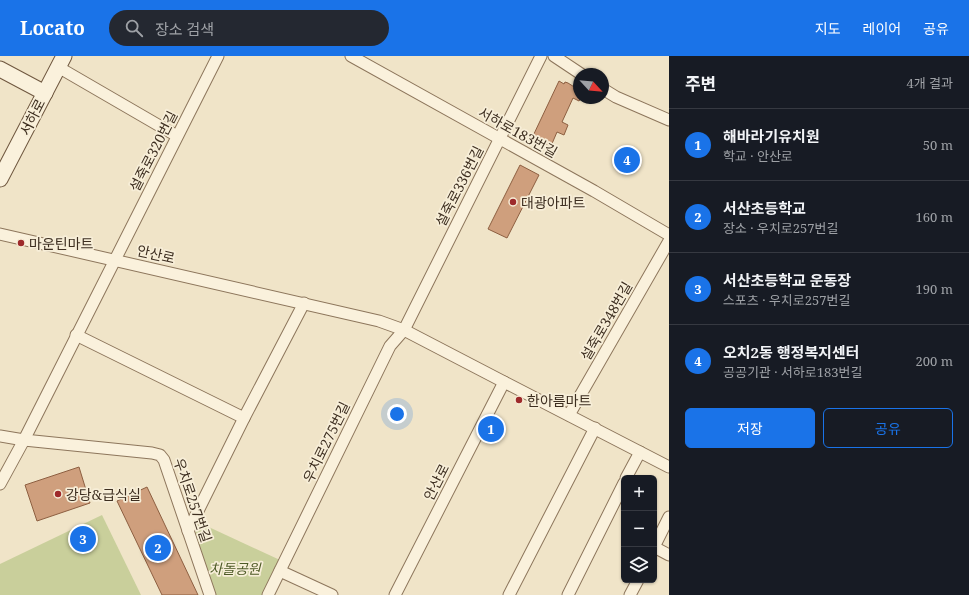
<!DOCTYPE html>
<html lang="ko">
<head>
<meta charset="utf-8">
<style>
	:root { --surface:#171b24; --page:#242831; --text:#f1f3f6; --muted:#9ea1a6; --line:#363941; --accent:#1a73e8 }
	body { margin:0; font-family:"Noto Serif","Noto Sans KR",serif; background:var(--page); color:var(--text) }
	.controls { position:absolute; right:12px; bottom:12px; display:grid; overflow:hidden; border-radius:6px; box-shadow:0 1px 3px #0004 }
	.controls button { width:36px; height:36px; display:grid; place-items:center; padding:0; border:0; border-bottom:1px solid var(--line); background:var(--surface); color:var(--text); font:20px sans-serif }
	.compass { position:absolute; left:573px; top:12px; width:36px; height:36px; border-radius:50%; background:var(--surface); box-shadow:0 1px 3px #0004; rotate:116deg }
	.you { position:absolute; left:397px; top:358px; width:14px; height:14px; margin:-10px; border:3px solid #fff; border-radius:50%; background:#1a73e8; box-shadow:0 0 0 6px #1a73e833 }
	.badge { display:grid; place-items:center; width:26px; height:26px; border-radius:50%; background:var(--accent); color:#fff; font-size:13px; font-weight:700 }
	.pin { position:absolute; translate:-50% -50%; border:2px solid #fff; box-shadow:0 1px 4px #0006 }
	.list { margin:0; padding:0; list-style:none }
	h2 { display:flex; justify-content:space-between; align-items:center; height:52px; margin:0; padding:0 16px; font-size:17px }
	h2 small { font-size:13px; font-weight:400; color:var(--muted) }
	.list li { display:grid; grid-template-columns:26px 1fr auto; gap:12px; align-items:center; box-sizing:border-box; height:72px; padding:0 16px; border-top:1px solid var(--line) }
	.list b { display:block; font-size:15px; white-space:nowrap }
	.list p { margin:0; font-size:13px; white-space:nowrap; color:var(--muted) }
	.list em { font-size:13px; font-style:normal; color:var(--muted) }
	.actions { display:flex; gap:8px; padding:12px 16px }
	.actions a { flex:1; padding:9px 0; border:1px solid var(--accent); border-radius:6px; text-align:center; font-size:14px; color:var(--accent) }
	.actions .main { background:var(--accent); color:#fff }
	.icon { flex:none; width:22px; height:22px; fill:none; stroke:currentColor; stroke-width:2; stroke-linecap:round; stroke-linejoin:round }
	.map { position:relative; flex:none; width:669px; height:539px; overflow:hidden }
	header { display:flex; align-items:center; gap:24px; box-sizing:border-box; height:56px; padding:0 20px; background:var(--accent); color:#fff }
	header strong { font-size:19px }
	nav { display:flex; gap:22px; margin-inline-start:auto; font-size:14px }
	.search { width:280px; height:36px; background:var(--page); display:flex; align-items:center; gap:10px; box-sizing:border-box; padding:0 14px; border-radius:22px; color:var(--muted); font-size:15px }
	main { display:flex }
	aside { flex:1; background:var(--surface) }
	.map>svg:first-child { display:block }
	.green { fill:#c9cf9b }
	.building { fill:#cf9f7d; stroke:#8d5f41 }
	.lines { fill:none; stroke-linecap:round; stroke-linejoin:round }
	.street-casing { stroke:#8d765c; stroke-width:13 }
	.secondary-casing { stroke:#6f573f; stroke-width:17 }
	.street { stroke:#faf1dc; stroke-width:11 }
	.secondary { stroke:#faf1dc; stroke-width:15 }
	.poi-dot { fill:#9e2a2b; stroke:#f7eed8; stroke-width:1.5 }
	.labels { text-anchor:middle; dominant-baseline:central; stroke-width:3.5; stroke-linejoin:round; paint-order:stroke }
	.street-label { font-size:14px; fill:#3d2e20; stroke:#f7eed8 }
	.poi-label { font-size:14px; fill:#3d2e20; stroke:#f7eed8; text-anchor:start }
	.park-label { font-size:14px; font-style:italic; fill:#4d5a26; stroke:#f7eed8 }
</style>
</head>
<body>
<header>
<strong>Locato</strong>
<div class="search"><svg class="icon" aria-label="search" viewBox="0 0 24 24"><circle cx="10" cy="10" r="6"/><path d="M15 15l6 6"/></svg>장소 검색</div>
<nav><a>지도</a><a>레이어</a><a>공유</a></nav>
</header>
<main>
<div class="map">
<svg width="669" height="539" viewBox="0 0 669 539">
	<rect width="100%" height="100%" fill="#f0e4c8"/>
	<!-- green -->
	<g class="green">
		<path d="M 102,459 L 141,539 L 0,539 L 0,508 Z"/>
		<path d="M 198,466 L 280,504 L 263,539 L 216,539 L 195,478 Z"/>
	</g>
	<!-- building -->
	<g class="building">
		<path d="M 559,25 L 564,28 L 565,26 L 568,27 L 579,34 L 579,42 L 581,42 L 579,45 L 573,42 L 562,66 L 568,69 L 564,79 L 557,76 L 551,90 L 532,82 Z"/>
		<path d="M 520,109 L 539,119 L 507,182 L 488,173 Z"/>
		<path d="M 79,411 L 90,447 L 37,465 L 25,429 Z"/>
		<path d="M 147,431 L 198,539 L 162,539 L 117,445 Z"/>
	</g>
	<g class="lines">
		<defs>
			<g id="street">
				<path d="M 351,0 L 594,135 L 669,179"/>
				<path d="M 554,0 L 581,18"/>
				<path d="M 58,11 L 177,80"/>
				<path d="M 603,33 L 616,41 L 669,64"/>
				<path d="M 0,178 L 379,265 L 404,274 L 504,326 L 669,411"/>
				<path d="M 76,279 L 244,362"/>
				<path d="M 569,359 L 669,185"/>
				<path d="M 0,380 L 24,384 L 152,397 L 160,399 L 164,404 L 210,539"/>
				<path d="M 626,422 L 640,396"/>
				<path d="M 0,428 L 24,384 L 218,0"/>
				<path d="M 188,475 L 244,362 L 304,247"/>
				<path d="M 654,491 L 669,461"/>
				<path d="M 654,491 L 669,499"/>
				<path d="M 280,515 L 332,539"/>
				<path d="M 268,539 L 390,290 L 404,274 L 541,0"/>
				<path d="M 395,539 L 504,326"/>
				<path d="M 509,539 L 595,372"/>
				<path d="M 568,539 L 624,427"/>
				<path d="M 630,539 L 638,524"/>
			</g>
			<g id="secondary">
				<path d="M 0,13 L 45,37"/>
				<path d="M 0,123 L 64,0"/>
			</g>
		</defs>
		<!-- street casing -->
		<use href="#street" class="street-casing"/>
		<!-- secondary casing -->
		<use href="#secondary" class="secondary-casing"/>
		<!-- street -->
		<use href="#street" class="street"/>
		<!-- secondary -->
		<use href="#secondary" class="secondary"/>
	</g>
	<!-- markers -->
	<g class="poi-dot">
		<circle cx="513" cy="146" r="4"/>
		<circle cx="21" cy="187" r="4"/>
		<circle cx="519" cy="344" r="4"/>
		<circle cx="58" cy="438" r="4"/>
	</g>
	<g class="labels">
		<!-- street labels -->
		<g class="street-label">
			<text transform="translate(32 61) rotate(-63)">서하로</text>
			<text transform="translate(518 76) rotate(29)">서하로183번길</text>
			<text transform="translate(153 95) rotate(-63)">설죽로320번길</text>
			<text transform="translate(459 130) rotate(-63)">설죽로336번길</text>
			<text transform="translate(156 198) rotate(13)">안산로</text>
			<text transform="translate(606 265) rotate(-60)">설죽로348번길</text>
			<text transform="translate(326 386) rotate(-64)">우치로275번길</text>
			<text transform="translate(436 426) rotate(-63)">안산로</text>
			<text transform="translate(193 444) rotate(71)">우치로257번길</text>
		</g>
		<!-- poi labels -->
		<g class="poi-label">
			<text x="521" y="146">대광아파트</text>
			<text x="29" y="187">마운틴마트</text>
			<text x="527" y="344">한아름마트</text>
			<text x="66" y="438">강당&amp;급식실</text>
		</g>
		<!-- park labels -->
		<g class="park-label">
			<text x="235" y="512">차돌공원</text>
		</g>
	</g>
</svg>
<div class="controls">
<button>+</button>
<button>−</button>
<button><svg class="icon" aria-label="layers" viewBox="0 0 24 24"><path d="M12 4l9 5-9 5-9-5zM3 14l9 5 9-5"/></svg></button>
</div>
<svg class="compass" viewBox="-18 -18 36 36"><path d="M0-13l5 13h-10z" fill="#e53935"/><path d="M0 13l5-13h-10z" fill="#9ea1a6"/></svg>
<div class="you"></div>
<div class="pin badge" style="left:491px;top:373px">1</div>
<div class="pin badge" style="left:158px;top:492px">2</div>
<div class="pin badge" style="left:83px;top:483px">3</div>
<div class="pin badge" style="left:627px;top:104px">4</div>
</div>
<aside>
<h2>주변<small>4개 결과</small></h2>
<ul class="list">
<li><span class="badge">1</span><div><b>해바라기유치원</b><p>학교 · 안산로</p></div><em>50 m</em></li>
<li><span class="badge">2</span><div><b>서산초등학교</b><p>장소 · 우치로257번길</p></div><em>160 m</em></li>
<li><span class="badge">3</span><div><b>서산초등학교 운동장</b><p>스포츠 · 우치로257번길</p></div><em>190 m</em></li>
<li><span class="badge">4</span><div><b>오치2동 행정복지센터</b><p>공공기관 · 서하로183번길</p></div><em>200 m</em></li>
</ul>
<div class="actions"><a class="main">저장</a><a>공유</a></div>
</aside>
</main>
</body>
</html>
